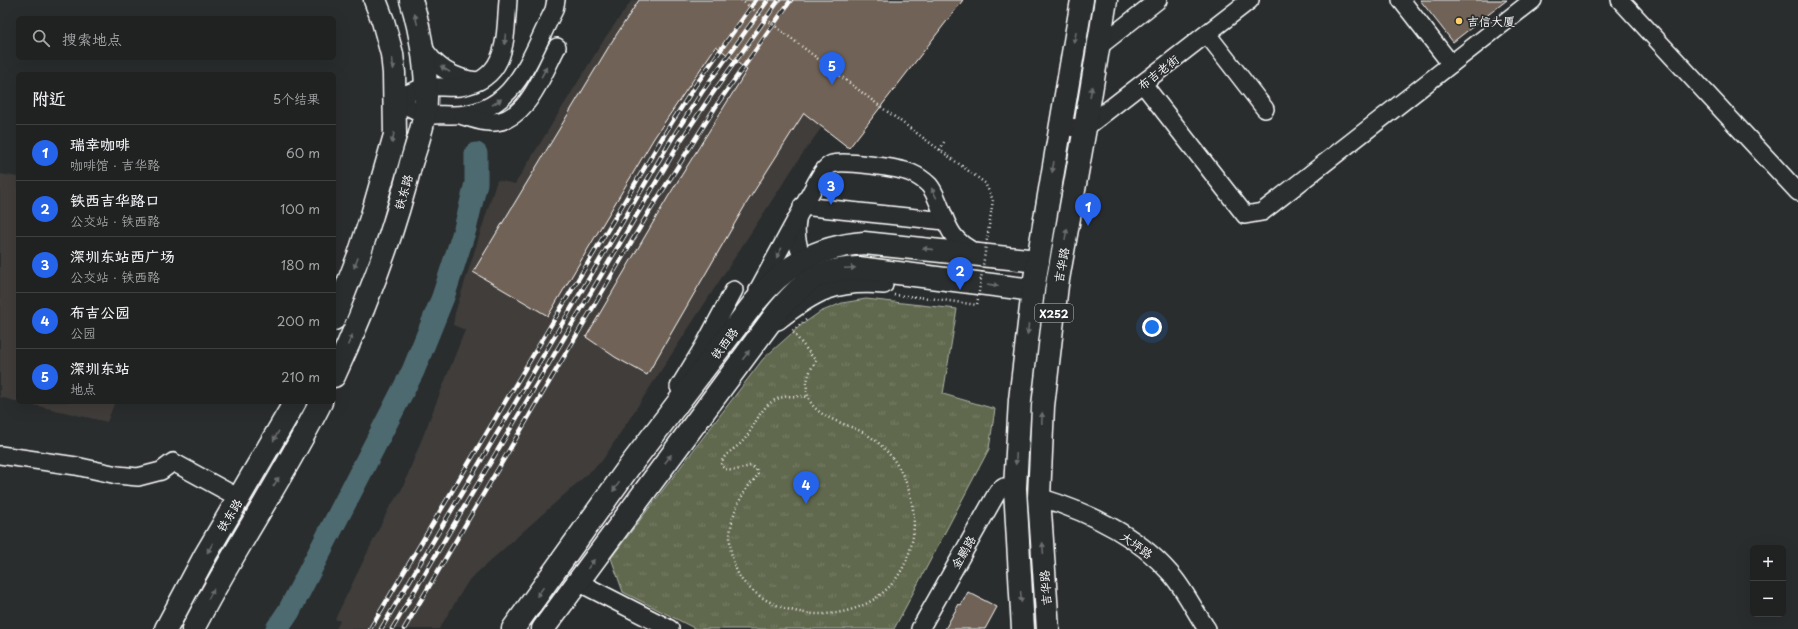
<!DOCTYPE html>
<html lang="zh">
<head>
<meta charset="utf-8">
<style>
	:root { --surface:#202222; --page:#282a2a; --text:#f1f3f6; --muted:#a2a4a5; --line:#3d3f40; --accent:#2563eb }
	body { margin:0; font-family:"Playpen Sans","LXGW WenKai TC",sans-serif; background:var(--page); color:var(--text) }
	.controls { position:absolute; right:12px; bottom:12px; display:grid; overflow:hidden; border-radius:6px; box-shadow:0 4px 16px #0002 }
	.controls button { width:36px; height:36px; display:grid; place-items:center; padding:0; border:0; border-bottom:1px solid var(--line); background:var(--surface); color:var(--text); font:20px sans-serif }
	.you { position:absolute; left:1152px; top:327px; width:14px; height:14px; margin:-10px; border:3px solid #fff; border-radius:50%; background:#1a73e8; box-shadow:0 0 0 6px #1a73e833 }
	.badge { display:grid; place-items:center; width:26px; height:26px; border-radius:50%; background:var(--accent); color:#fff; font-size:13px; font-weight:700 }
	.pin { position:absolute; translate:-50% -33px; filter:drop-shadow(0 1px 2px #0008) }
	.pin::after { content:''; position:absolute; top:21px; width:14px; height:12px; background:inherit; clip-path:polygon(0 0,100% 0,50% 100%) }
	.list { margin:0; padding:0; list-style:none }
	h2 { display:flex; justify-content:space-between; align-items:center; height:52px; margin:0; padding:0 16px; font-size:17px }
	h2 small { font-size:13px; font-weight:400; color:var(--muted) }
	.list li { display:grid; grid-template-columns:26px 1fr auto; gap:12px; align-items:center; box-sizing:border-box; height:56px; padding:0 16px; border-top:1px solid var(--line) }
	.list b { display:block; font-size:15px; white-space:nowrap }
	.list p { margin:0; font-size:13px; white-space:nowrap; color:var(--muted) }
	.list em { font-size:13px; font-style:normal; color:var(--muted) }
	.icon { flex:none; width:22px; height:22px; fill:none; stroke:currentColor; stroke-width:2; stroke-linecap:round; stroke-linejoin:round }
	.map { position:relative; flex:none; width:1798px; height:629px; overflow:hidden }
	.search { position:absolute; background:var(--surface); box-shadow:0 4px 16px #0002; left:16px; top:16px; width:320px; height:44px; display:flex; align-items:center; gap:10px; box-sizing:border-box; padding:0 14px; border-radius:6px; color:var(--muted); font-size:15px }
	.panel { position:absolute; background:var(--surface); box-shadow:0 4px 16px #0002; left:16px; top:72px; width:320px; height:332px; border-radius:6px }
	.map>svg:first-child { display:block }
	.built { fill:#3f3d3a }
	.park { fill:url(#park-tufts); stroke:#b0b4a6 }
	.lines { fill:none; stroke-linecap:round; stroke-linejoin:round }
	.river { stroke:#4d6b71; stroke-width:23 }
	.building { fill:#6f6256; stroke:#fff }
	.minor-casing { stroke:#fff; stroke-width:20 }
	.major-casing { stroke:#fff; stroke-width:25 }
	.path { stroke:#fff; stroke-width:2.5; stroke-dasharray:1 3; stroke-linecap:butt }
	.minor { stroke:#2a2d2e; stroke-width:17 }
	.major { stroke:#2a2d2e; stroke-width:22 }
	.rail-casing { stroke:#fff; stroke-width:4.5 }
	.rail { stroke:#2a2d2e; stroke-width:3; stroke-dasharray:9; stroke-linecap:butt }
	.path-bridge { stroke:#fff; stroke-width:2.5; stroke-dasharray:1 3; stroke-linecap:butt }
	.oneway { fill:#6a6c6d }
	.poi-dot { fill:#ffd166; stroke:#2a2d2e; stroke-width:1.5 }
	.labels { text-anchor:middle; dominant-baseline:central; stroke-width:3.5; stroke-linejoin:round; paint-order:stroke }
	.shield { fill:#2a2d2e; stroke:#bfc0c0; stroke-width:1 }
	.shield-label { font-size:11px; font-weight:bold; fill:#fff }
	.poi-label { font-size:12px; fill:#fff; stroke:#2a2d2e; text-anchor:start }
	.street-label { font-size:12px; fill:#fff; stroke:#2a2d2e }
</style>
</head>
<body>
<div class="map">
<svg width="1798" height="629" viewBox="0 0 1798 629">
	<defs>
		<pattern id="park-tufts" width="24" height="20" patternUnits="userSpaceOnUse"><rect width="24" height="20" fill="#61684e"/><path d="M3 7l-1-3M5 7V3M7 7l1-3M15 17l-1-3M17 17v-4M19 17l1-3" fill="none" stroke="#797f69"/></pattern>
	</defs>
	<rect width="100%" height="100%" fill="#2a2d2e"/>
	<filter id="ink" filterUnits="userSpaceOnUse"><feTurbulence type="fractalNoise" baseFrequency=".025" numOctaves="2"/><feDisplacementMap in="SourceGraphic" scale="8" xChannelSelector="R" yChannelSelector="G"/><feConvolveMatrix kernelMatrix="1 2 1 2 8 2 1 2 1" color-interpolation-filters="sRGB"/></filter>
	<g filter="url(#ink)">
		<!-- built -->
		<g class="built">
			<path d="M 632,0 L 963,0 L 849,148 L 822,127 L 799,159 L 602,461 L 469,580 L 439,629 L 336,629 L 340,621 L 335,619 L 389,508 L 402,489 L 465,330 L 453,325 L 455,313 L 497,180 L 515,184 L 605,38 Z"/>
			<path d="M 0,174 L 18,177 L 18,402 L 0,397 Z"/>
			<path d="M 20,402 L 115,402 L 107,422 Z"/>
		</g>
		<!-- park -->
		<path class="park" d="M 866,299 L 957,309 L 943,394 L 995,409 L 989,449 L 894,629 L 696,629 L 623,592 L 611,558 L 763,359 L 800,326 L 820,312 L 842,303 Z"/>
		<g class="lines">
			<!-- river -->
			<path class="river" d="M 277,629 L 289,611 L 413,371 L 443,297 L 465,229 L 476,183 L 476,154"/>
		</g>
		<!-- building -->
		<g class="building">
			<path d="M 639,0 L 963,0 L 849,148 L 804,113 L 746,204 L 647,375 L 615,357 L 586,337 L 668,197 L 747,70 L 716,46 L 654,138 L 548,316 L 473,272 L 611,43 Z"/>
			<path d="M 1420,0 L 1507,0 L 1453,42 Z"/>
			<path d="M 968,592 L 997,607 L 985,629 L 945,629 L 959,604 L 961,605 Z"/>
		</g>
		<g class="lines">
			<defs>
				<g id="minor">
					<path d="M 1401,0 L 1451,64"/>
					<path d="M 1620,0 L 1798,192"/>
					<path d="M 1207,34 L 1265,109"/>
					<path d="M 422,45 C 433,66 454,79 478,81"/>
					<path d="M 1097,48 L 1158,0"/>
					<path d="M 1143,84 L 1245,215 L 1262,212 L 1533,0"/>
					<path d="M 394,99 C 404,104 414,111 425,114 C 432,116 442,114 449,115 C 515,117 529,58 554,10 L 556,0"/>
					<path d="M 394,99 C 404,96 415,89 426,87 C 437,86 449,88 460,87 C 508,79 505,39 508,0"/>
					<path d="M 463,116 C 471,118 481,122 489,122 C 526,125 543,73 557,47"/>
					<path d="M 1060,127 L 1085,128 L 1250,0"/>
					<path d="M 802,206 L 945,221"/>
					<path d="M 797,221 C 794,240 800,254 809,270"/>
					<path d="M 758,290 L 815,185 C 819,178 824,167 832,164 C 843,160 900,168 911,173 C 918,176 924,180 929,185 C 934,191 936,197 939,204 C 948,228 952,242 977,253"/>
					<path d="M 778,321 C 815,292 835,281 884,285"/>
					<path d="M 679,387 L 704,346 L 734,290"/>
					<path d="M 0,455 L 76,466 L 117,475 L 138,477 L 161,471 L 173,462 L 239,498"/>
					<path d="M 1039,497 C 1088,512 1136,534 1170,573 C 1184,588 1195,612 1207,629"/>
					<path d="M 578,582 L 670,629"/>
					<path d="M 920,629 L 998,491 L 1004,487 L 1015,488"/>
				</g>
				<g id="major">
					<path d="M 334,319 L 359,255 L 372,215 L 395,135 L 394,73 L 392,54 L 383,21 L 375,0"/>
					<path d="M 334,376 C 366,307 393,237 411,163 C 416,147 422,130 425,113 C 429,81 421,31 411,0"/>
					<path d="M 166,629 L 206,554 L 295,402"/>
					<path d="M 193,629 C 232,552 282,480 321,402"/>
					<path d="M 513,629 L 629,467 L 754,303 C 784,266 815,247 864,243 L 1038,261"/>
					<path d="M 543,629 L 776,314 C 802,282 816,270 858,268 L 1033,290"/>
					<path d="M 1023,629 L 1015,488 L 1020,400 L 1033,290 L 1082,0"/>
					<path d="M 1048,629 L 1039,497 L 1043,406 L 1057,285 L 1085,128 L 1106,0"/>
				</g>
			</defs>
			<!-- minor casing -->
			<use href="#minor" class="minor-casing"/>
			<!-- major casing -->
			<use href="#major" class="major-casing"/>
			<!-- path -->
			<g class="path">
				<path d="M 940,150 L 944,142"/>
				<path d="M 894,295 L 929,298 L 977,305"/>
				<path d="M 806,320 L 792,331 L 816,361 C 806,375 802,394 815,408 C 828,421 851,425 866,434 C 906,458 924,513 908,556 C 882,629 782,629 741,579 C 732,564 728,545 731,527 C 733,513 739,500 747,488 C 751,483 755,480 758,474 L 756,469 L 751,466 C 741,468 728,475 721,465 C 722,454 736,449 743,441 C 755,428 758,409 775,400 C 785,395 797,396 808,397"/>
			</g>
			<!-- minor -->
			<use href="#minor" class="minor"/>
			<!-- major -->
			<use href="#major" class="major"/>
			<defs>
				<g id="rail">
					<path d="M 370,629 L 667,130 L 695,86 L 756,0"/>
					<path d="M 381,629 L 674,135 L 702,92 L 768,0"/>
					<path d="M 392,629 L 681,140 L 710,97 L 779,0"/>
					<path d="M 404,629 L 649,212 L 718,103 L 791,0"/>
				</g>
			</defs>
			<!-- rail casing -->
			<use href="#rail" class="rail-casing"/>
			<!-- rail -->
			<use href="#rail" class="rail"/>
			<!-- path-bridge -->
			<path class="path-bridge" d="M 741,0 L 881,107 L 985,183 L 993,200 L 977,305"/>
		</g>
		<!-- one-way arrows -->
		<defs><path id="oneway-solid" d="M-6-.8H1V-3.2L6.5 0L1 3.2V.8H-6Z"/></defs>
		<g class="oneway">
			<use href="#oneway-solid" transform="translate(416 19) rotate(-104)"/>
			<use href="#oneway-solid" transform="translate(1075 38) rotate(100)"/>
			<use href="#oneway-solid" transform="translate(505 39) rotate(95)"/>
			<use href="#oneway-solid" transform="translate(393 64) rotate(84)"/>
			<use href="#oneway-solid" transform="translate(445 69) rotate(-147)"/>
			<use href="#oneway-solid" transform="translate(544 72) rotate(-62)"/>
			<use href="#oneway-solid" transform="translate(1091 92) rotate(-80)"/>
			<use href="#oneway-solid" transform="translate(497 102) rotate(-33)"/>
			<use href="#oneway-solid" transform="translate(393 138) rotate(101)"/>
			<use href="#oneway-solid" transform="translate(1053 167) rotate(99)"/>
			<use href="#oneway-solid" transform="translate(934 193) rotate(-117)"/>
			<use href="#oneway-solid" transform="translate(1066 234) rotate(-80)"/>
			<use href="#oneway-solid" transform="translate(928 249) rotate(-174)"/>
			<use href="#oneway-solid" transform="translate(779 253) rotate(118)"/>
			<use href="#oneway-solid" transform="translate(356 263) rotate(111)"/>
			<use href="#oneway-solid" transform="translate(850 268) rotate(-3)"/>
			<use href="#oneway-solid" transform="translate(993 285) rotate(8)"/>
			<use href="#oneway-solid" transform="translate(1028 329) rotate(97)"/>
			<use href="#oneway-solid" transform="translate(350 340) rotate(-66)"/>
			<use href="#oneway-solid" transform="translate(746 355) rotate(-53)"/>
			<use href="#oneway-solid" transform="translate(1042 418) rotate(-88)"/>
			<use href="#oneway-solid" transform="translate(276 436) rotate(119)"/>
			<use href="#oneway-solid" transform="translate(668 459) rotate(-53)"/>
			<use href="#oneway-solid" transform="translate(1016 459) rotate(93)"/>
			<use href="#oneway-solid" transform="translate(276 482) rotate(-59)"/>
			<use href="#oneway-solid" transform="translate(616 487) rotate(126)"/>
			<use href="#oneway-solid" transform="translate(210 548) rotate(120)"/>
			<use href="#oneway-solid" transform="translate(1043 548) rotate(-94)"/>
			<use href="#oneway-solid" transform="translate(591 564) rotate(-54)"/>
			<use href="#oneway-solid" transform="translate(540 592) rotate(126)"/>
			<use href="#oneway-solid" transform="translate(211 594) rotate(-61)"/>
			<use href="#oneway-solid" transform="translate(1021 597) rotate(86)"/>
		</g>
	</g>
	<!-- markers -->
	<circle class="poi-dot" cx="1459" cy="21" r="4"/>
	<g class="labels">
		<!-- shield labels -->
		<rect class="shield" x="1035" y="304" width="38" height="18" rx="3"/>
		<g class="shield-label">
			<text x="1054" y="313">X252</text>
		</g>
		<!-- poi labels -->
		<g class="poi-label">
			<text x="1467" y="21">吉信大厦</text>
		</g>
		<!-- street labels -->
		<g class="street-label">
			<text transform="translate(1158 72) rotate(-38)">布吉老街</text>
			<text transform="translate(403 192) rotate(-74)">铁东路</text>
			<text transform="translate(1061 265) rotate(-80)">吉华路</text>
			<text transform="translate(724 343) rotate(-53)">铁西路</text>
			<text transform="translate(229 515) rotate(-59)">铁东路</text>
			<text transform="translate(1137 545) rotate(36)">大坪路</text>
			<text transform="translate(963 552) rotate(-60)">金鹏路</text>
			<text transform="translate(1045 588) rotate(-94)">吉华路</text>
		</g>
	</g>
</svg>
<div class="controls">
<button>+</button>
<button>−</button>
</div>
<div class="you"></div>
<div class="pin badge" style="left:1088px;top:226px">1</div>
<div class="pin badge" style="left:960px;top:290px">2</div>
<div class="pin badge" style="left:831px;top:205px">3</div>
<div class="pin badge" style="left:806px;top:504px">4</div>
<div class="pin badge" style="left:832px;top:85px">5</div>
<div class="search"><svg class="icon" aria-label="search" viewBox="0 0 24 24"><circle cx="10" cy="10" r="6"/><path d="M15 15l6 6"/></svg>搜索地点</div>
<section class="panel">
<h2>附近<small>5个结果</small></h2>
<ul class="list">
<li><span class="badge">1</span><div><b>瑞幸咖啡</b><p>咖啡馆 · 吉华路</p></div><em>60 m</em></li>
<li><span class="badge">2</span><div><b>铁西吉华路口</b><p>公交站 · 铁西路</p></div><em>100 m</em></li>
<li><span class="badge">3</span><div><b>深圳东站西广场</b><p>公交站 · 铁西路</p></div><em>180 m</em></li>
<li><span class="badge">4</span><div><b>布吉公园</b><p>公园</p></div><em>200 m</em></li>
<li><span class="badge">5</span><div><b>深圳东站</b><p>地点</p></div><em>210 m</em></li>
</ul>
</section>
</div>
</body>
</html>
